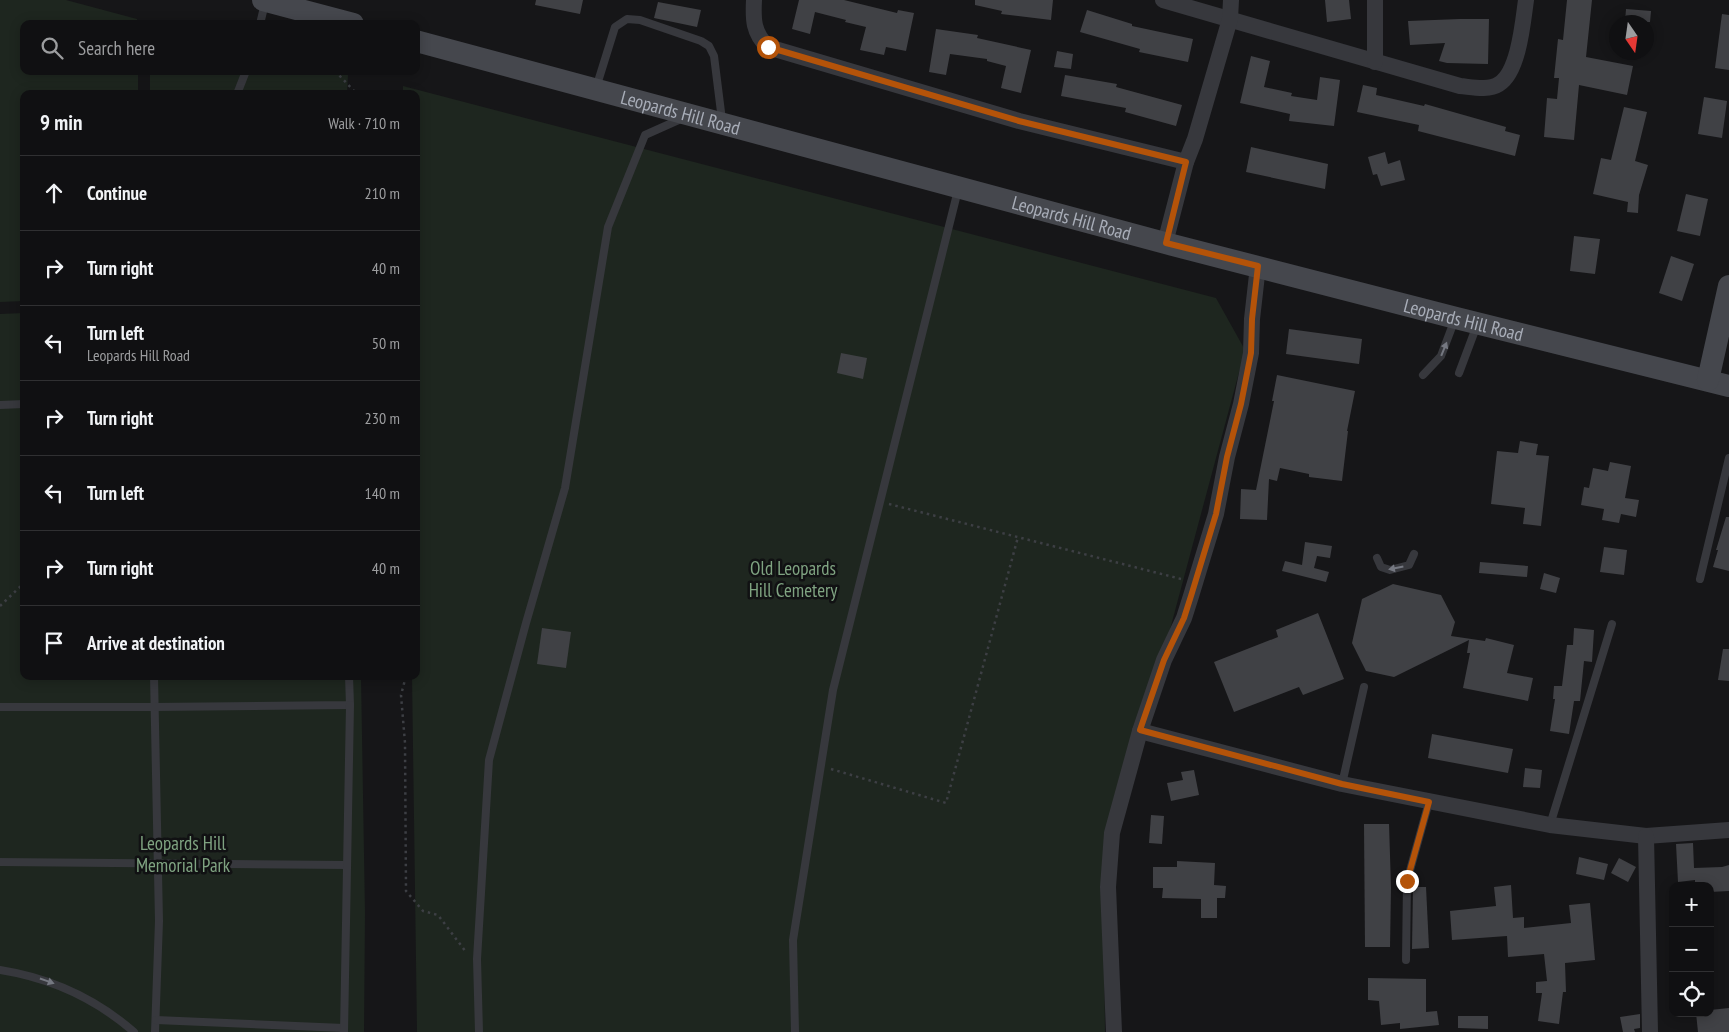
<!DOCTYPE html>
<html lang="en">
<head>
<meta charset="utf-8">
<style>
	:root { --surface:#101012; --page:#19191b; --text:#f1f3f6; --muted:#9c9d9f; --line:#303032 }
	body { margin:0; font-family:"PT Sans Narrow",sans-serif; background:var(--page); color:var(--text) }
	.controls { position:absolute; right:15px; bottom:15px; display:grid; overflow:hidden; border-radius:10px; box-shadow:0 2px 12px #0003 }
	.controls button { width:45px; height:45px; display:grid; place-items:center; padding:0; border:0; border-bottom:1px solid var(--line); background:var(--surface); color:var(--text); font:25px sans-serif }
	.compass { position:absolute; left:1609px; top:15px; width:45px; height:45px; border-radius:50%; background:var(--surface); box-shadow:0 2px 12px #0003; rotate:167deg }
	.stop { position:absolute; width:15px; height:15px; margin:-11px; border:4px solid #b45309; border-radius:50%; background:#fff }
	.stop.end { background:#b45309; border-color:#fff; box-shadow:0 1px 5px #0008 }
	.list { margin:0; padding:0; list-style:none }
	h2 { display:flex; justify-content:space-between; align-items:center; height:65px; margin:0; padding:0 20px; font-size:21px }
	h2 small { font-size:16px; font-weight:400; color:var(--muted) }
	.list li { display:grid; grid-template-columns:32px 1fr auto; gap:15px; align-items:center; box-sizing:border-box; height:75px; padding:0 20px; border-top:1px solid var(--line) }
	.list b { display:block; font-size:19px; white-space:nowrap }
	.list p { margin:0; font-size:16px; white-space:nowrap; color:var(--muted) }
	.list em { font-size:16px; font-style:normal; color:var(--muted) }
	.icon { flex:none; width:28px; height:28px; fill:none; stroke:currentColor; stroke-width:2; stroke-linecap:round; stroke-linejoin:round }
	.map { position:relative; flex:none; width:1729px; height:1032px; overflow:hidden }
	.search { position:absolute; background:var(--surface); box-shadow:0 2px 12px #0003; left:20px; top:20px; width:400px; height:55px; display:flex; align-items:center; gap:12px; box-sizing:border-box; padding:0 18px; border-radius:10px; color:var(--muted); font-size:19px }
	.panel { position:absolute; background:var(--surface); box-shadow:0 2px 12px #0003; left:20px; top:90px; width:400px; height:590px; border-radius:10px }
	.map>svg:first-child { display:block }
	.green { fill:#1e261f }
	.building { fill:#404145 }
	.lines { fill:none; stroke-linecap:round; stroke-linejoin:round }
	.path { stroke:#3d3f44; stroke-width:2.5; stroke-dasharray:2.5 4; stroke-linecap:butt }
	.lane { stroke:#37383d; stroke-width:8 }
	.street { stroke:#37383d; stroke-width:16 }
	.secondary { stroke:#45474d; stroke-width:22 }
	.oneway { fill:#757881 }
	.route { stroke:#b45309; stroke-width:6 }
	.labels { text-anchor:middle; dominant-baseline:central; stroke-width:5; stroke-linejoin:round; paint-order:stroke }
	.street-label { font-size:19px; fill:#a8adb8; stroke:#111113 }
	.park-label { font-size:19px; fill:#7fa381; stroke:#111113 }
</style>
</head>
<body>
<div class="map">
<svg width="1729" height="1032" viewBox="0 0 1729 1032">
	<rect width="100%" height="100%" fill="#161618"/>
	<!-- green -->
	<g class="green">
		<path d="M 0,0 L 66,0 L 137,19 L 137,24 L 24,24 L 24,71 L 138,71 L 138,94 L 24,94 L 24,301 L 0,302 Z"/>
		<path d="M 150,71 L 332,71 L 348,75 L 347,94 L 150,94 Z"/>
		<path d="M 403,86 L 1216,298 L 1245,350 L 1103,879 L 1105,1032 L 417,1032 L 412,676 L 416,676 L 416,94 L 403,94 Z"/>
		<path d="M 24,313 L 24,676 L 361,676 L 365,913 L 364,1032 L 0,1032 L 0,314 Z"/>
	</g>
	<!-- building -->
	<g class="building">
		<path d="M 536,0 L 583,0 L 580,14 L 535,5 Z"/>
		<path d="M 799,0 L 844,0 L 897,13 L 898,10 L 914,13 L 906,51 L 886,47 L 884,55 L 860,50 L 866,27 L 845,22 L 846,20 L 815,12 L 810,34 L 792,29 Z"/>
		<path d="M 975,0 L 1053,0 L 1051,20 L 1001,14 L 1002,11 L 975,5 Z"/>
		<path d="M 1325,0 L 1349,0 L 1351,19 L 1327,22 Z"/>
		<path d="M 1567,0 L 1592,0 L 1586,57 L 1633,66 L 1627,95 L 1579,85 L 1574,140 L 1544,137 L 1547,98 L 1557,99 L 1559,78 L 1554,78 L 1558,39 L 1563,40 Z"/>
		<path d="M 658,2 L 701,10 L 697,27 L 654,18 Z"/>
		<path d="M 1626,9 L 1651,11 L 1650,22 L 1625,22 Z"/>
		<path d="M 1087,10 L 1132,24 L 1132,26 L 1193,39 L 1188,62 L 1139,52 L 1140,49 L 1080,32 Z"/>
		<path d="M 1722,14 L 1729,15 L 1729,70 L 1715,68 Z"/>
		<path d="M 1460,19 L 1489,19 L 1488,64 L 1447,63 L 1439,61 L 1445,43 L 1410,45 L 1408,21 Z"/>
		<path d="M 936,29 L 978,35 L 977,38 L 1031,50 L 1021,93 L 1001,88 L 1006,66 L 987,61 L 987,59 L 950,54 L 946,75 L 929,72 Z"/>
		<path d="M 1057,51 L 1073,54 L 1071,69 L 1054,67 Z"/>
		<path d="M 1251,56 L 1270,61 L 1264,87 L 1292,93 L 1291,96 L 1317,100 L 1320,77 L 1340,80 L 1334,126 L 1289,121 L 1290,114 L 1240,103 Z"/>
		<path d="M 1065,75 L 1117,84 L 1116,87 L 1182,105 L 1176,126 L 1125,112 L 1126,108 L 1061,96 Z"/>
		<path d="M 1363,85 L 1377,88 L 1376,95 L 1424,106 L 1425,104 L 1506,127 L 1505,131 L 1520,135 L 1515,156 L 1418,131 L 1419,125 L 1357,112 Z"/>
		<path d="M 1704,97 L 1727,101 L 1722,138 L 1698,134 Z"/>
		<path d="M 1624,107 L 1647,112 L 1635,161 L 1648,165 L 1639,195 L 1638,213 L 1627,212 L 1628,202 L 1593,194 L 1601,158 L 1611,160 Z"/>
		<path d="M 1251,147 L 1328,164 L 1325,189 L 1246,172 Z"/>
		<path d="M 1385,152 L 1388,164 L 1400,160 L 1405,180 L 1381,186 L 1377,174 L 1373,175 L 1368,157 Z"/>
		<path d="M 1686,194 L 1708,199 L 1700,236 L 1677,231 Z"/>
		<path d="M 1574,236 L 1600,239 L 1595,274 L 1570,271 Z"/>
		<path d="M 1671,256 L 1694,264 L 1682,301 L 1659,293 Z"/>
		<path d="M 1289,329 L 1362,339 L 1359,364 L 1286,354 Z"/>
		<path d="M 841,353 L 867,358 L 863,379 L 837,373 Z"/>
		<path d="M 1277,375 L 1355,391 L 1347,431 L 1348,431 L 1342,481 L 1309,477 L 1309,474 L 1280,468 L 1277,481 L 1269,479 L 1267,520 L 1240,519 L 1241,489 L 1256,490 L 1274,401 L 1272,401 Z"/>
		<path d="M 1520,441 L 1538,444 L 1536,455 L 1549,456 L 1541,526 L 1523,524 L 1525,508 L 1491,504 L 1497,451 L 1518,453 Z"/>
		<path d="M 1610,462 L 1631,466 L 1625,498 L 1639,500 L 1636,517 L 1621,514 L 1619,523 L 1602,520 L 1604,509 L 1581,505 L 1584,487 L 1589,488 L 1593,468 L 1608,471 Z"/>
		<path d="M 1726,517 L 1729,517 L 1729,571 L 1713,567 L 1718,550 L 1716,550 Z"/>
		<path d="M 1305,542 L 1332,546 L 1330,558 L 1317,556 L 1314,568 L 1329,572 L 1326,582 L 1282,571 L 1285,561 L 1302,565 Z"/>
		<path d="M 1604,547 L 1627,550 L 1624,575 L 1600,572 Z"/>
		<path d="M 1480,562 L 1528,566 L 1527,577 L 1479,573 Z"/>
		<path d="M 1544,573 L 1560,578 L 1556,593 L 1540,589 Z"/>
		<path d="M 1393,584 L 1441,595 L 1455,622 L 1451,636 L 1485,641 L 1486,638 L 1514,645 L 1507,673 L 1533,678 L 1528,701 L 1463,688 L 1470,653 L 1467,653 L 1469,640 L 1394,677 L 1366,671 L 1352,643 L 1362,599 Z"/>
		<path d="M 1318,613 L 1344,679 L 1303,695 L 1299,687 L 1234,712 L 1214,662 L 1278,637 L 1276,630 Z"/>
		<path d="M 542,628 L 571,632 L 566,668 L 537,664 Z"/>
		<path d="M 1574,628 L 1594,630 L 1592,662 L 1584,661 L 1580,701 L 1574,701 L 1569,734 L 1550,731 L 1555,699 L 1553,699 L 1554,686 L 1562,686 L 1567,645 L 1573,645 Z"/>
		<path d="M 1723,649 L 1729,649 L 1729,681 L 1718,680 Z"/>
		<path d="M 1432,734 L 1513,749 L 1508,773 L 1428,758 Z"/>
		<path d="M 1525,768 L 1542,770 L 1540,788 L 1523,787 Z"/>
		<path d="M 1194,770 L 1199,795 L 1171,801 L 1167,783 L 1183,780 L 1181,772 Z"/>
		<path d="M 1151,815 L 1164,816 L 1162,844 L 1149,843 Z"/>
		<path d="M 1364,824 L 1389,824 L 1391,888 L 1390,947 L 1365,947 Z"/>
		<path d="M 1693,843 L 1694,868 L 1722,867 L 1729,865 L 1729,891 L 1710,892 L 1710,886 L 1695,886 L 1695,880 L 1678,882 L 1676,844 Z"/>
		<path d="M 1579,857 L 1608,864 L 1604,880 L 1576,874 Z"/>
		<path d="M 1619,858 L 1636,867 L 1628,882 L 1611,873 Z"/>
		<path d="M 1177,861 L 1215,863 L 1214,885 L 1226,886 L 1225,898 L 1217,898 L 1217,918 L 1201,918 L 1201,899 L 1162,898 L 1163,888 L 1153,888 L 1153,867 L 1177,867 Z"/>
		<path d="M 1511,885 L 1513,918 L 1524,917 L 1524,928 L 1571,923 L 1569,905 L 1590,903 L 1595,960 L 1565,963 L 1566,992 L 1563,992 L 1559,1024 L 1538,1021 L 1542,993 L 1536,993 L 1536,982 L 1547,981 L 1544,954 L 1508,957 L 1507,936 L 1452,940 L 1450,911 L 1496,906 L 1494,887 Z"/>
		<path d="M 1413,887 L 1426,887 L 1429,948 L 1412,949 Z"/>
		<path d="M 1368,978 L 1426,979 L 1426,1012 L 1437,1011 L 1439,1025 L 1400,1029 L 1400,1023 L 1381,1025 L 1379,1001 L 1368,1000 Z"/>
		<path d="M 1729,1008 L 1729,1032 L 1698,1032 L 1696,1013 L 1710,1013 L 1710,1010 Z"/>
		<path d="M 1640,1014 L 1640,1028 L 1634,1029 L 1635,1032 L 1623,1032 L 1620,1017 Z"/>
		<path d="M 1458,1016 L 1488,1016 L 1488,1029 L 1458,1028 Z"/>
	</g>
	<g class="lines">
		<!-- path -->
		<g class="path">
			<path d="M 335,71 L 357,94"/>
			<path d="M 889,504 L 1181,579"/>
			<path d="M 0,606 L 24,583"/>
			<path d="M 406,676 L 401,695 L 405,743 L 406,891 L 423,911 L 438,915 L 466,952"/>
			<path d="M 831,769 L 946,803 L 1018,537"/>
		</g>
		<!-- lane -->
		<g class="lane">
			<path d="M 260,24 L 265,3"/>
			<path d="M 596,88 L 615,27 L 627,19 L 640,20 L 701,41 L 709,46 L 714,56 L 722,120"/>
			<path d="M 237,94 L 246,71"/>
			<path d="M 1459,373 L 1477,325"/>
			<path d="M 1423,375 L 1441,356 L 1455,319"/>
			<path d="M 0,405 L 24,404"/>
			<path d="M 1377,558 L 1381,567 L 1390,570 L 1409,565 L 1414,554"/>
			<path d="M 1700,579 L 1729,458"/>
			<path d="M 154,676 L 159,921 L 155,1032"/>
			<path d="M 0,707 L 154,707 L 350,705 L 349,676"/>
			<path d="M 1342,784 L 1364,687"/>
			<path d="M 1550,825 L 1612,624"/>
			<path d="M 0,862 L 347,865"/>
			<path d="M 1406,960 L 1407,881 L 1429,802"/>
			<path d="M 0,970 C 51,978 95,998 134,1032"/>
			<path d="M 156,1020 L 344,1028"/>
			<path d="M 344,1032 L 350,705"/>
			<path d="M 479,1032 L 477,959 L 489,760 L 526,623 L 565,488 L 608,227 L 645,135 L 683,118"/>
			<path d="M 795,1032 L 793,940 L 833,690 L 958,190"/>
		</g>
		<!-- street -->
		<g class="street">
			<path d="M 754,0 C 753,19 753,33 768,47 L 1019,121 L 1186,162"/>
			<path d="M 1163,0 L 1460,86 C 1472,87 1488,91 1499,84 C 1519,72 1523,21 1526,0"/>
			<path d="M 1375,0 L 1375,62"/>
			<path d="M 1165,243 L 1186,162 L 1195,139 L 1230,19 L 1231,0"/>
			<path d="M 1140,731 L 1342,784 L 1550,825 L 1646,836 L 1729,830"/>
			<path d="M 1646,836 L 1650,1032"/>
			<path d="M 1114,1032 L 1108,887 L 1112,833 L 1140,731 L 1164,660 L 1184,618 L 1191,596 L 1216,514 L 1227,457 L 1241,404 L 1251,353 L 1252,319 L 1258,266"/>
		</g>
		<!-- secondary -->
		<g class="secondary">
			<path d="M 263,0 L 353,24"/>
			<path id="s1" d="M 416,41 L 1165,243 L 1456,318 L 1729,386"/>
			<path d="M 1708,380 L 1729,286"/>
		</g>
	</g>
	<!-- one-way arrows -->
	<defs><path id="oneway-solid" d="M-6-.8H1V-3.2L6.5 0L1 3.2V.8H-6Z" transform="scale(1.25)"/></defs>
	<g class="oneway">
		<use href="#oneway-solid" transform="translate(1444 349) rotate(-68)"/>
		<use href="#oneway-solid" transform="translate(1396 568) rotate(169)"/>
		<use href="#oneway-solid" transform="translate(47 981) rotate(19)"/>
	</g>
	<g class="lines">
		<!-- route -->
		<path class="route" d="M 768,47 L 1019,121 L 1186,162 L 1166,243 L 1258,266 L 1252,319 L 1251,353 L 1241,404 L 1227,457 L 1216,514 L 1191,596 L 1184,618 L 1164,660 L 1140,730 L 1342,784 L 1429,802 L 1407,881"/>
	</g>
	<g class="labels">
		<!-- street labels -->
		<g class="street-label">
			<text stroke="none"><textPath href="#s1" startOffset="274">Leopards Hill Road</textPath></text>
			<text stroke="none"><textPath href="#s1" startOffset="679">Leopards Hill Road</textPath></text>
			<text stroke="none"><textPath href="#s1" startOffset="1084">Leopards Hill Road</textPath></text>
		</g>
		<!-- park labels -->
		<g class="park-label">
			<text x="793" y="568">Old Leopards<tspan x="793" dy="22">Hill Cemetery</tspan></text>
			<text x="183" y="843">Leopards Hill<tspan x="183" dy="22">Memorial Park</tspan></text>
		</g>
	</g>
</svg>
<div class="controls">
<button>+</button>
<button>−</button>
<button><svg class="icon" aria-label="locate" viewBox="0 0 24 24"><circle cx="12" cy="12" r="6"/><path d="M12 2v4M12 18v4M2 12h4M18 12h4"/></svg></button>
</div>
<svg class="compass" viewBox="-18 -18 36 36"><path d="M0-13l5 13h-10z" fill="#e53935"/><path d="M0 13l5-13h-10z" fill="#9c9d9f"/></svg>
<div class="stop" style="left:768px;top:47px"></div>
<div class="stop end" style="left:1407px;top:881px"></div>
<div class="search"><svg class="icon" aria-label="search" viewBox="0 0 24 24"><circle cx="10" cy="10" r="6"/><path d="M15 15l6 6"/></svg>Search here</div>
<section class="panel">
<h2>9 min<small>Walk · 710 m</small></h2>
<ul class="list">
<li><svg class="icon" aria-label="ahead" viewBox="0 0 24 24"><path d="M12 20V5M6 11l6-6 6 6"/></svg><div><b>Continue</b></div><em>210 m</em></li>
<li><svg class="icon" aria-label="right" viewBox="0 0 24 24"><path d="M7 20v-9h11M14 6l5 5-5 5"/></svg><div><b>Turn right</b></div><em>40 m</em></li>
<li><svg class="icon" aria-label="left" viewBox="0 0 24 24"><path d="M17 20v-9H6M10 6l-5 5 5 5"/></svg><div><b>Turn left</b><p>Leopards Hill Road</p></div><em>50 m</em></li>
<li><svg class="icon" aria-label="right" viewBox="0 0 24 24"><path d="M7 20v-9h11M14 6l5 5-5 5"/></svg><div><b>Turn right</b></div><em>230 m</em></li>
<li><svg class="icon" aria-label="left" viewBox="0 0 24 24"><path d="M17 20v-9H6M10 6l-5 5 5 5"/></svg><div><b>Turn left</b></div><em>140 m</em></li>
<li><svg class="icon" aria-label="right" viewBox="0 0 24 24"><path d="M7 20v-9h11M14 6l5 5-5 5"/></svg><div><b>Turn right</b></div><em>40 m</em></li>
<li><svg class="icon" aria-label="arrive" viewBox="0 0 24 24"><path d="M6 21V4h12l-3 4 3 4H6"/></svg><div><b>Arrive at destination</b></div></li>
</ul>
</section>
</div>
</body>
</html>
